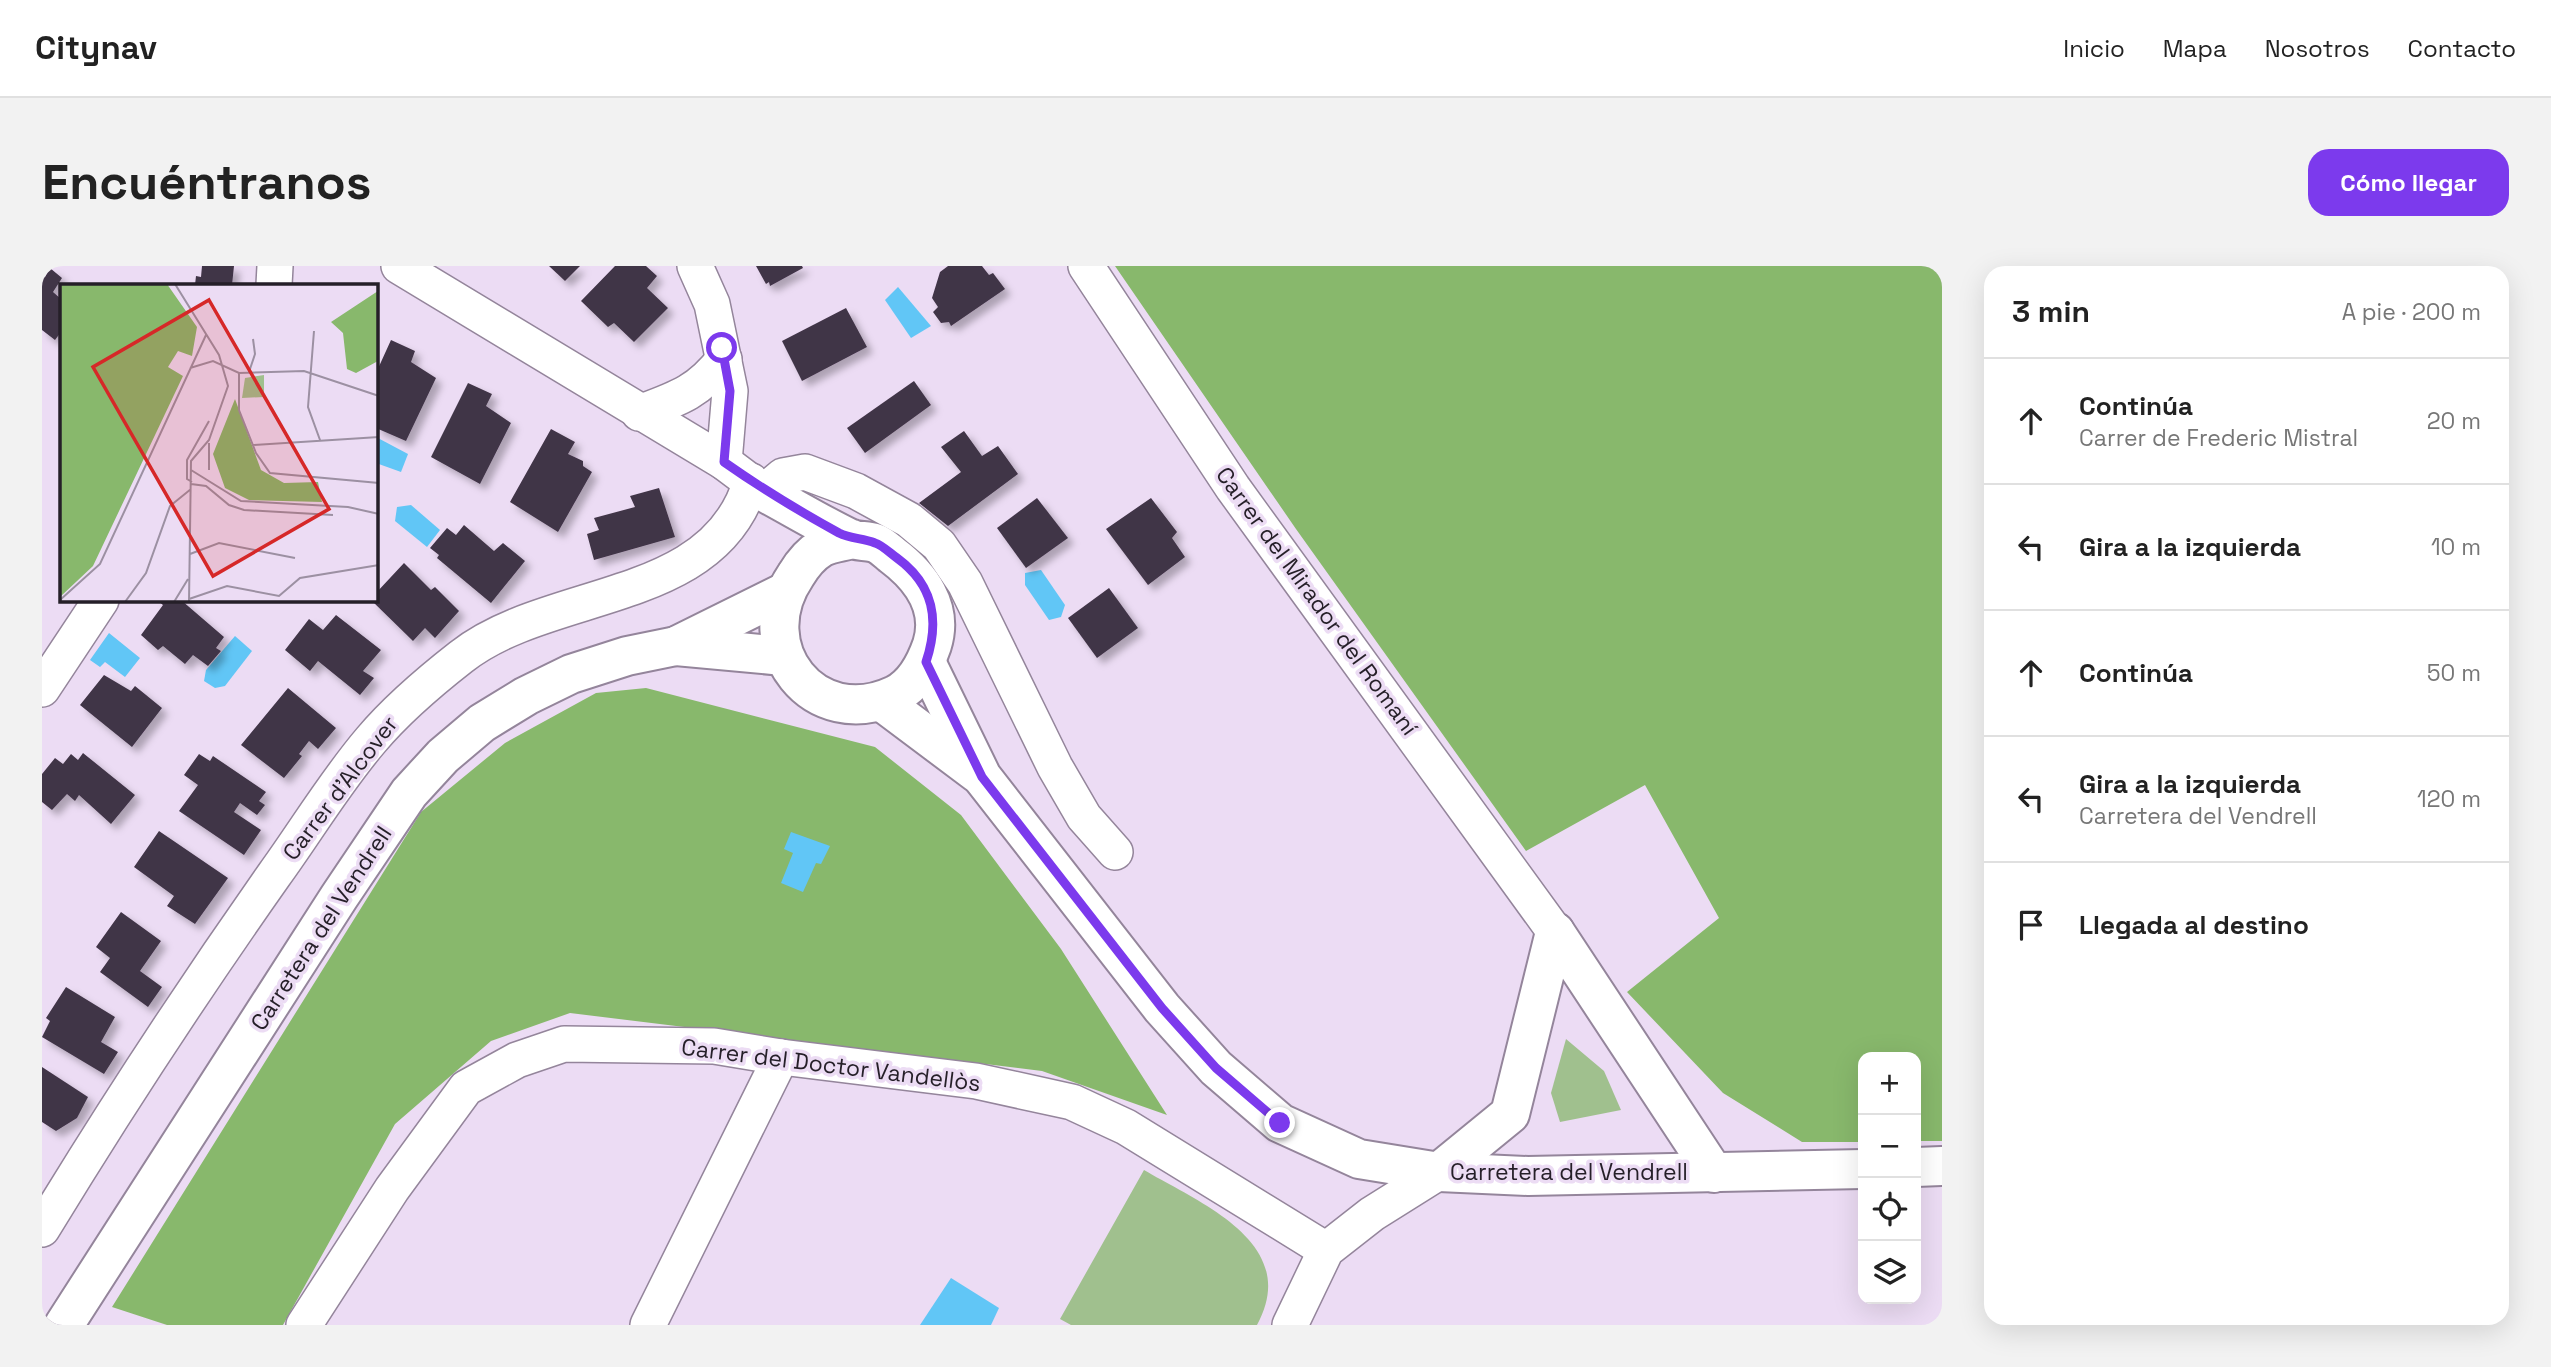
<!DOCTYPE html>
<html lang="es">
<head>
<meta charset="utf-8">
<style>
	:root { --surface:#fff; --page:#f2f2f2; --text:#222; --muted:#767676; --line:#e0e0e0; --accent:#7c3aed }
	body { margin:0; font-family:"Space Grotesk",sans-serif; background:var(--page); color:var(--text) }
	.controls { position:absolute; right:21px; bottom:21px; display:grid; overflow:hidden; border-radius:14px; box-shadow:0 7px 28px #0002 }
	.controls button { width:63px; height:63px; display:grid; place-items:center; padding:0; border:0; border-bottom:2px solid var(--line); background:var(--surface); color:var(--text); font:35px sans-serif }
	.stop { position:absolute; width:21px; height:21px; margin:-16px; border:5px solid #7c3aed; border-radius:50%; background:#fff }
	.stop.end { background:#7c3aed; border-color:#fff; box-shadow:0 2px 7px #0008 }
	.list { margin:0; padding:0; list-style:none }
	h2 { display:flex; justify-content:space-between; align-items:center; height:91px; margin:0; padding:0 28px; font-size:30px }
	h2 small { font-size:23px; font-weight:400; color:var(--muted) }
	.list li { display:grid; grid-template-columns:46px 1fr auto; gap:21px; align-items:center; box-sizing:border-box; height:126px; padding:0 28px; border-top:2px solid var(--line) }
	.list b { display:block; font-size:26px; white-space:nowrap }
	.list p { margin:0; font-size:23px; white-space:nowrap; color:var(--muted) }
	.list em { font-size:23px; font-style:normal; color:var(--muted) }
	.icon { flex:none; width:38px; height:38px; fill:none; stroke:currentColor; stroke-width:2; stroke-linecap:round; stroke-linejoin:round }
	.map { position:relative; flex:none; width:1900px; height:1059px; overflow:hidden; border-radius:21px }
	header { display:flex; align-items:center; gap:42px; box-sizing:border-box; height:98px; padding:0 35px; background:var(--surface); border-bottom:2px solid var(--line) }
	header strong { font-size:33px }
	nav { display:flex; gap:38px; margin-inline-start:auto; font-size:24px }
	.intro { display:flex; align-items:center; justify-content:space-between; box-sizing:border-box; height:168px; padding:0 42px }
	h1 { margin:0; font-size:49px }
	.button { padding:18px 32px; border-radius:21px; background:var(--accent); color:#fff; font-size:24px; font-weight:700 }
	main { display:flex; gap:42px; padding:0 42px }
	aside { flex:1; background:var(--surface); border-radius:21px; box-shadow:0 7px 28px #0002 }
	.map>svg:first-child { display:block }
	.green { fill:#a0c08e }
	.forest { fill:#88b86c }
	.water { fill:#61c6f6 }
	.building { fill:#413447; filter:url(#shadow) }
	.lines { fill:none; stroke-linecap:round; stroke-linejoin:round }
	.minor-casing { stroke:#94859b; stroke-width:38 }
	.tertiary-casing { stroke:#94859b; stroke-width:42 }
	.minor { stroke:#fff; stroke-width:35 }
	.tertiary { stroke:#fff; stroke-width:38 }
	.route { stroke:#7c3aed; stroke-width:9 }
	.labels { text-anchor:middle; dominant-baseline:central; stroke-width:7; stroke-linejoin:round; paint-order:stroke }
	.street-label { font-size:23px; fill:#251f28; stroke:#ecdcf4 }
	.inset-road { fill:none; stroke:#9c90a2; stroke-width:2 }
	.view { fill:#d62828; fill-opacity:0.15; stroke:#d62828; stroke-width:3.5 }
	.inset-edge { fill:none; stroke:#251f28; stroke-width:3.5 }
</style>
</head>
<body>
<header>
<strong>Citynav</strong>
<nav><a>Inicio</a><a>Mapa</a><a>Nosotros</a><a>Contacto</a></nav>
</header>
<div class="intro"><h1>Encuéntranos</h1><a class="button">Cómo llegar</a></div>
<main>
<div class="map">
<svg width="1900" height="1059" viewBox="0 0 1900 1059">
	<defs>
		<filter id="shadow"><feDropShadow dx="6" dy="6" stdDeviation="3.5" flood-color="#0004"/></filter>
	</defs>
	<rect width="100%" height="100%" fill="#ecdcf4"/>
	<!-- green -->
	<g class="green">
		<path d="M 1524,773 L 1562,805 L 1579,844 L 1518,856 L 1509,827 Z"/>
		<path d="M 1102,904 C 1158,937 1260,977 1215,1059 L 1029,1059 L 1018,1053 Z"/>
	</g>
	<!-- forest -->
	<g class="forest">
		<path d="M 1073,0 L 1900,0 L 1900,875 L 1874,875 L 1874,791 L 1821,791 L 1821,876 L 1760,876 L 1681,827 L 1585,726 L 1677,652 L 1603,519 L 1484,585 L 1254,263 Z"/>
		<path d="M 604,422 L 833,481 L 919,549 L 1019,683 L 1125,849 L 1000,805 L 528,747 L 449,775 L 353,858 L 241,1059 L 125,1059 L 70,1041 L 379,546 L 463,477 L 554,427 Z"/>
	</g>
	<!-- water -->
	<g class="water">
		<path d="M 856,21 L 889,60 L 869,72 L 843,34 Z"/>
		<path d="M 334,171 L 366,188 L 359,206 L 334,197 Z"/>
		<path d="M 369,239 L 398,264 L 385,281 L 353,255 L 355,241 Z"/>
		<path d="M 999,304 L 1023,339 L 1019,351 L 1007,354 L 983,319 L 983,307 Z"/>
		<path d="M 67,367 L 98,392 L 83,411 L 63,396 L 58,401 L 48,394 Z"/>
		<path d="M 193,370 L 210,385 L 183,420 L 173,422 L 162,415 L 164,404 Z"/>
		<path d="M 749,566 L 788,580 L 779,598 L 774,597 L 761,626 L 739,617 L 751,587 L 742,583 Z"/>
		<path d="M 909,1012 L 957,1042 L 949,1059 L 878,1059 Z"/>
	</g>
	<!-- building -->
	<g class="building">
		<path d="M 160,0 L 192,0 L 190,19 L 153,19 L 154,10 L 159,11 Z"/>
		<path d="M 507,0 L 538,0 L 523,15 Z"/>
		<path d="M 573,0 L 604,0 L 615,10 L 605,22 L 626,42 L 592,76 L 572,57 L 566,61 L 539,35 Z"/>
		<path d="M 714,0 L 760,0 L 761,2 L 728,20 L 727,16 L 724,18 Z"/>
		<path d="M 906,0 L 940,0 L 947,9 L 951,7 L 963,23 L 909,60 L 907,56 L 899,57 L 891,46 L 896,41 L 890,32 L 898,6 Z"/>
		<path d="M 8,2 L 20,12 L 11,26 L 19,33 L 19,66 L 13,74 L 0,64 L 0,9 L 3,11 Z"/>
		<path d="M 804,42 L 825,81 L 760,115 L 740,75 Z"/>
		<path d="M 349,74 L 373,85 L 369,96 L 394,112 L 364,175 L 334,162 L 334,107 Z"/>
		<path d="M 872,115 L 889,139 L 823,187 L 805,162 Z"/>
		<path d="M 426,117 L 450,128 L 444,140 L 469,157 L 438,218 L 389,191 Z"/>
		<path d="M 509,163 L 533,176 L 526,188 L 541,195 L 541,200 L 550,206 L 516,266 L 468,236 Z"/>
		<path d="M 922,165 L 940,190 L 956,180 L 976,208 L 906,260 L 877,237 L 919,206 L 899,181 Z"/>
		<path d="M 617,222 L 633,271 L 552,294 L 545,268 L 557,264 L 552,252 L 593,241 L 588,230 Z"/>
		<path d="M 995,232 L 1026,272 L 984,302 L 955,262 Z"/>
		<path d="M 1109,232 L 1135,266 L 1130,272 L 1143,291 L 1106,319 L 1064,263 Z"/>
		<path d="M 422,259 L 452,285 L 461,277 L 483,295 L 449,337 L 395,292 L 397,289 L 388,282 L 405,262 L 414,269 Z"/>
		<path d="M 362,297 L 389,324 L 393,321 L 417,345 L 393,372 L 383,362 L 371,375 L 329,334 L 334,334 L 334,327 Z"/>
		<path d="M 1067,322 L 1096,362 L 1055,392 L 1026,352 Z"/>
		<path d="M 115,334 L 139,334 L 182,371 L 174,382 L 179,385 L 166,400 L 151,389 L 143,398 L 121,380 L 116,384 L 99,369 L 121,339 Z"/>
		<path d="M 294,349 L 339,384 L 321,405 L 332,412 L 318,429 L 276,395 L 268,405 L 243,384 L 267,353 L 281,364 Z"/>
		<path d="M 62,409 L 89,425 L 93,420 L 120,442 L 90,481 L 38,439 Z"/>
		<path d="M 246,422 L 294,462 L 276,483 L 267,475 L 257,488 L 260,490 L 242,512 L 199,479 Z"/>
		<path d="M 41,487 L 93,529 L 69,558 L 37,529 L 33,535 L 25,528 L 10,544 L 0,536 L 0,508 L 13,492 L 21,498 L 29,488 L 36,494 Z"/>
		<path d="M 157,488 L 168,495 L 171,490 L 224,526 L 217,535 L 223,539 L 215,549 L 198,537 L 192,546 L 219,564 L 202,589 L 137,545 L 156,519 L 142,509 Z"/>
		<path d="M 117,565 L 186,612 L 153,658 L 125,640 L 132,630 L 92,601 Z"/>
		<path d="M 79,646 L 119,675 L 98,705 L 120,721 L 106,741 L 58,706 L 68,692 L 54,681 Z"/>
		<path d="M 24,721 L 73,751 L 59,776 L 76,786 L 62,808 L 0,771 L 8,755 L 4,752 Z"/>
		<path d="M 0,801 L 46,831 L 35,852 L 14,865 L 0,856 Z"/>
	</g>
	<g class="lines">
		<defs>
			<g id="minor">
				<path d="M 357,0 L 682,196 L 722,226 L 741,210 L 763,206 L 814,225 L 867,254 L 897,279 L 923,317 L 1013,501 L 1042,551 L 1073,586"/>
				<path d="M 653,0 L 670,38 L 688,125 L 682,196"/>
				<path d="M 1044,0 L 1191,222 L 1513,666"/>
				<path d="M 232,19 L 233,0"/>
				<path d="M 597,147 C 635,133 657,126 682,93"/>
				<path d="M 0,423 L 59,334"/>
				<path d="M 0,963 C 73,843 151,724 232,609 C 264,565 293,516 329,474 C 355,443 387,416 419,391 C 508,321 673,340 709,215"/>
				<path d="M 262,1059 L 350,923 L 424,822 L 475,794 L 522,778 L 672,780 L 739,791 L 934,815 L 1030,836 L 1084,861 L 1284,984"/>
				<path d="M 606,1059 L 739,791"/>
				<path d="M 1248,1059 L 1284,984 L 1330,948 L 1397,906"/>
			</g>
			<g id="tertiary">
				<path d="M 722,226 C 750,241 778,258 807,272 C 815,276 824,274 833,277 C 839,279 845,285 850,289 C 878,310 902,341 890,379 C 883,399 873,419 853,429 C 772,467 705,381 754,309 C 760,299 769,288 779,282 C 787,277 800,276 810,273"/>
				<path d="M 634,380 L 741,390"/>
				<path d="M 884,396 L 940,511 L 1120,742 L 1174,802 L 1238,857 L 1317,893 L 1397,906 L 1486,910 L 1821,903"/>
				<path d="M 839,435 L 935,507"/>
				<path d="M 1513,666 L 1672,907"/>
				<path d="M 1874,901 L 1900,900"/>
				<path d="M 1397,906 L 1468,848 L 1513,666"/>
				<path d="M 22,1059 L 297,631 L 367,527 L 401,490 L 440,457 L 484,430 L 529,408 L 585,390 L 634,380 L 743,326"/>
			</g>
		</defs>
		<!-- minor casing -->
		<use href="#minor" class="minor-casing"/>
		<!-- tertiary casing -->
		<use href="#tertiary" class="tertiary-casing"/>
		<!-- minor -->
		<use href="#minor" class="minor"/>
		<!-- tertiary -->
		<use href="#tertiary" class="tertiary"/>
	</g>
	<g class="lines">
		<!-- route -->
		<path class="route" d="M 680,82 L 688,125 L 682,196 C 719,222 757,245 797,267 C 809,273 820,272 833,277 C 840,279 848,287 855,292 C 892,319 898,354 884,396 L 940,511 L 1120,742 L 1174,802 L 1238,857"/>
	</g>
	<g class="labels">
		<!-- street labels -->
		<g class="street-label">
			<text transform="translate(1275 335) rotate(54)">Carrer del Mirador del Romaní</text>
			<text transform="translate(298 522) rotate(-53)">Carrer d'Alcover</text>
			<text transform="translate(279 662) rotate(-57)">Carretera del Vendrell</text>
			<text transform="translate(789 799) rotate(7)">Carrer del Doctor Vandellòs</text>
			<text x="1527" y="906">Carretera del Vendrell</text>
		</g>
	</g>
	<!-- overview -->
	<g transform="translate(18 18)">
		<rect width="318" height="318" fill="#ecdcf4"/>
		<path d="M 204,91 L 204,113 L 182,114 L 185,94 Z" fill="#a0c08e"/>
		<path d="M 0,0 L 107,0 L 137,43 L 132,72 L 118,67 L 108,83 L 123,92 L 33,282 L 0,313 ZM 318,7 L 318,77 L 296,89 L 287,85 L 283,49 L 271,38 ZM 175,115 L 201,186 L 224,199 L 258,198 L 262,218 L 189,216 L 165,204 L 153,170 Z" fill="#88b86c"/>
		<path class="inset-road" d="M 115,0 L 159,71 L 168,102 L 149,156 L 131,177 L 129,318M 254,47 L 248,123 L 260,156M 130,84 L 153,77 L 179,89 L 244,87 L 319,112M 189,88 L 195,70 L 193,55M 179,89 L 179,126 L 196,169 L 210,189 L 319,199M 193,161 L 319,153M 131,186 L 181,217 L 288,223 L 319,230M 149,186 L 149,159M 132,198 L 127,195 L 127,176 L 149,137M 131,200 L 146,202 L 169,221 L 184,226 L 273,231M 130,270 L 159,259 L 235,274M 129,315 L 167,302 L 219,312 L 240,294 L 319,281M 0,316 L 40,280 L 146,51M 65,318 L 86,289 L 110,222 L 131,205M 114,318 L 128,295"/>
		<path class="view" d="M 149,16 L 269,225 L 153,292 L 33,83 Z"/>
		<rect width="318" height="318" class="inset-edge"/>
	</g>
</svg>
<div class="controls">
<button>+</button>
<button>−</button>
<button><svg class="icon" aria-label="locate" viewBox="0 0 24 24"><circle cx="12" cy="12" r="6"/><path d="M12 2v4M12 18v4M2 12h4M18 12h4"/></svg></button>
<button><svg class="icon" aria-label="layers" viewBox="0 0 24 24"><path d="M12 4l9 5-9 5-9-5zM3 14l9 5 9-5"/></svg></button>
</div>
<div class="stop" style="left:680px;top:82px"></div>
<div class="stop end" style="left:1238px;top:857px"></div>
</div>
<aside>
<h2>3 min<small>A pie · 200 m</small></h2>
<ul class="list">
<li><svg class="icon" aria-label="ahead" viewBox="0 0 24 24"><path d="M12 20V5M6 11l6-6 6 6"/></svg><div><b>Continúa</b><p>Carrer de Frederic Mistral</p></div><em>20 m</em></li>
<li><svg class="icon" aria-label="left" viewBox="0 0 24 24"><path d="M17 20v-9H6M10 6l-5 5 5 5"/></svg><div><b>Gira a la izquierda</b></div><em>10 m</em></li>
<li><svg class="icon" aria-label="ahead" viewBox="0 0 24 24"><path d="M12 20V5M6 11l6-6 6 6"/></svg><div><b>Continúa</b></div><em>50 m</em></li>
<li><svg class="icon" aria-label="left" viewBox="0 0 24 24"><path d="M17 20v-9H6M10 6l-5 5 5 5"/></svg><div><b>Gira a la izquierda</b><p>Carretera del Vendrell</p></div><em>120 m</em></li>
<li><svg class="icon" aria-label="arrive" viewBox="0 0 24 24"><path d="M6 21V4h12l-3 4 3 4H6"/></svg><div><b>Llegada al destino</b></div></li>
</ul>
</aside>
</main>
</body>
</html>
